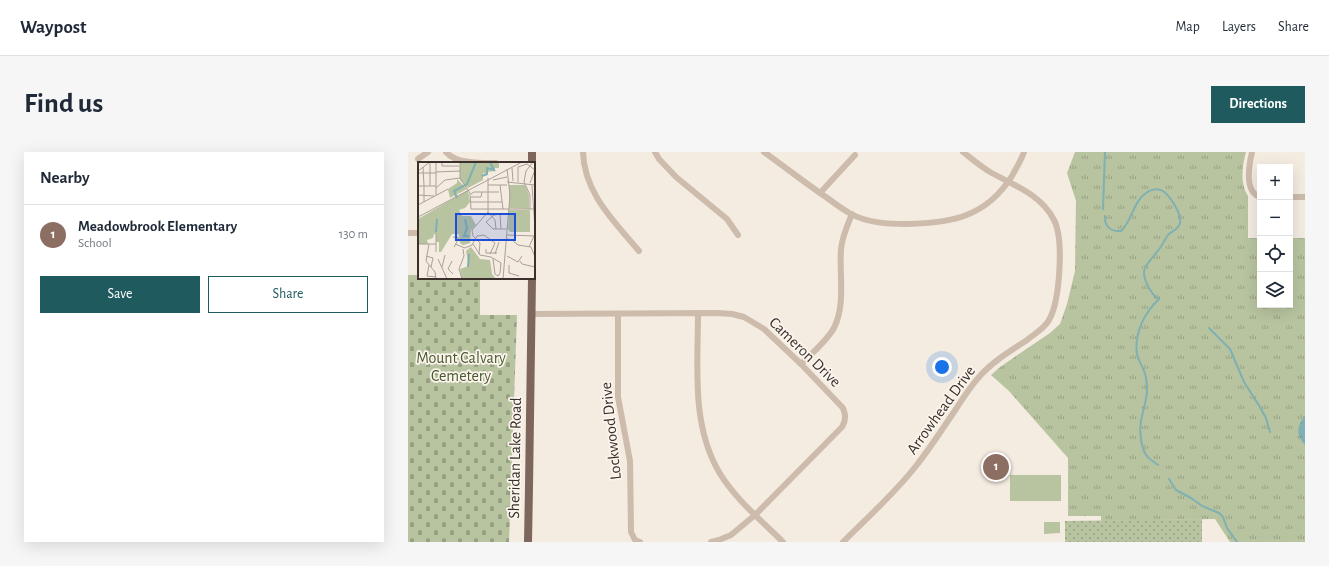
<!DOCTYPE html>
<html lang="en">
<head>
<meta charset="utf-8">
<style>
	:root { --surface:#fff; --page:#f6f6f7; --text:#1f2937; --muted:#747a83; --line:#e0e1e3; --accent:#1f5a5e }
	body { margin:0; font-family:"Alegreya Sans",sans-serif; background:var(--page); color:var(--text) }
	.controls { position:absolute; right:12px; top:12px; display:grid; overflow:hidden; border-radius:0px; box-shadow:0 4px 16px #0002 }
	.controls button { width:36px; height:36px; display:grid; place-items:center; padding:0; border:0; border-bottom:1px solid var(--line); background:var(--surface); color:var(--text); font:20px sans-serif }
	.you { position:absolute; left:534px; top:215px; width:14px; height:14px; margin:-10px; border:3px solid #fff; border-radius:50%; background:#1a73e8; box-shadow:0 0 0 6px #1a73e833 }
	.badge { display:grid; place-items:center; width:26px; height:26px; border-radius:50%; background:var(--accent); color:#fff; font-size:13px; font-weight:700 }
	.pin { position:absolute; translate:-50% -50%; border:2px solid #fff; box-shadow:0 1px 4px #0006 }
	.list { margin:0; padding:0; list-style:none }
	h2 { display:flex; justify-content:space-between; align-items:center; height:52px; margin:0; padding:0 16px; font-size:17px }
	h2 small { font-size:13px; font-weight:400; color:var(--muted) }
	.list li { display:grid; grid-template-columns:26px 1fr auto; gap:12px; align-items:center; box-sizing:border-box; height:60px; padding:0 16px; border-top:1px solid var(--line) }
	.list b { display:block; font-size:15px; white-space:nowrap }
	.list p { margin:0; font-size:13px; white-space:nowrap; color:var(--muted) }
	.list em { font-size:13px; font-style:normal; color:var(--muted) }
	.actions { display:flex; gap:8px; padding:12px 16px }
	.actions a { flex:1; padding:9px 0; border:1px solid var(--accent); border-radius:0px; text-align:center; font-size:14px; color:var(--accent) }
	.actions .main { background:var(--accent); color:#fff }
	.icon { flex:none; width:22px; height:22px; fill:none; stroke:currentColor; stroke-width:2; stroke-linecap:round; stroke-linejoin:round }
	.map { position:relative; flex:none; width:897px; height:390px; overflow:hidden; border-radius:0px }
	header { display:flex; align-items:center; gap:24px; box-sizing:border-box; height:56px; padding:0 20px; background:var(--surface); border-bottom:1px solid var(--line) }
	header strong { font-size:19px }
	nav { display:flex; gap:22px; margin-inline-start:auto; font-size:14px }
	.intro { display:flex; align-items:center; justify-content:space-between; box-sizing:border-box; height:96px; padding:0 24px }
	h1 { margin:0; font-size:28px }
	.button { padding:10px 18px; border-radius:0px; background:var(--accent); color:#fff; font-size:14px; font-weight:700 }
	main { display:flex; gap:24px; padding:0 24px }
	aside { flex:1; background:var(--surface); border-radius:0px; box-shadow:0 4px 16px #0002 }
	.map>svg:first-child { display:block }
	.grass { fill:url(#grass-tufts) }
	.cemetery { fill:url(#cemetery-stones) }
	.park { fill:url(#park-dots) }
	.garden { fill:#b8c4a0 }
	.water { fill:url(#water-ripples) }
	.lines { fill:none; stroke-linecap:round; stroke-linejoin:round }
	.stream { stroke:#7fb0b2; stroke-width:2 }
	.minor { stroke:#cdbbac; stroke-width:6 }
	.major { stroke:#7d675c; stroke-width:8 }
	.labels { text-anchor:middle; dominant-baseline:central; stroke-width:3.5; stroke-linejoin:round; paint-order:stroke }
	.street-label { font-size:16px; fill:#3b302b; stroke:#fbf5ee }
	.park-label { font-size:16px; fill:#4a5a2e; stroke:#fbf5ee }
	.inset-river { fill:none; stroke:#7fb0b2; stroke-width:2 }
	.inset-road { fill:none; stroke:#aaa098; stroke-width:1 }
	.view { fill:#1d4ed8; fill-opacity:0.15; stroke:#1d4ed8; stroke-width:2 }
	.inset-edge { fill:none; stroke:#3b302b; stroke-width:2 }
</style>
</head>
<body>
<header>
<strong>Waypost</strong>
<nav><a>Map</a><a>Layers</a><a>Share</a></nav>
</header>
<div class="intro"><h1>Find us</h1><a class="button">Directions</a></div>
<main>
<aside>
<h2>Nearby<small></small></h2>
<ul class="list">
<li><span class="badge" style="background:#8d6e63">1</span><div><b>Meadowbrook Elementary</b><p>School</p></div><em>130 m</em></li>
</ul>
<div class="actions"><a class="main">Save</a><a>Share</a></div>
</aside>
<div class="map">
<svg width="897" height="390" viewBox="0 0 897 390">
	<defs>
		<pattern id="grass-tufts" width="24" height="20" patternUnits="userSpaceOnUse"><rect width="24" height="20" fill="#b8c4a0"/><path d="M3 7l-1-3M5 7V3M7 7l1-3M15 17l-1-3M17 17v-4M19 17l1-3" fill="none" stroke="#97a083"/></pattern>
		<pattern id="cemetery-stones" width="16" height="16" patternUnits="userSpaceOnUse"><rect width="16" height="16" fill="#b8c4a0"/><path d="M2 7V4a2 2 0 0 1 4 0v3zM10 15v-3a2 2 0 0 1 4 0v3z" fill="#97a083"/></pattern>
		<pattern id="park-dots" width="8" height="8" patternUnits="userSpaceOnUse"><rect width="8" height="8" fill="#b8c4a0"/><path d="M2 2h.1M6 6h.1" fill="none" stroke="#97a083" stroke-width="1.8" stroke-linecap="round"/></pattern>
		<pattern id="water-ripples" width="26" height="14" patternUnits="userSpaceOnUse"><rect width="26" height="14" fill="#7fb0b2"/><path d="M2 4q2-2 4 0t4 0M15 11q2-2 4 0t4 0" fill="none" stroke="#699091"/></pattern>
	</defs>
	<rect width="100%" height="100%" fill="#f4ebe1"/>
	<!-- grass -->
	<path class="grass" d="M 667,0 L 838,0 C 834,14 832,32 840,44 L 840,86 L 852,86 L 852,153 L 882,153 L 882,86 L 897,86 L 897,390 L 822,390 L 807,367 L 693,369 L 693,364 L 660,364 L 660,306 L 601,239 L 583,223 L 592,215 L 642,181 L 652,172 L 659,152 L 667,119 L 668,49 L 659,21 Z"/>
	<!-- cemetery -->
	<path class="cemetery" d="M 0,123 L 11,123 L 11,126 L 72,126 L 72,163 L 109,163 L 101,390 L 0,390 Z"/>
	<!-- park -->
	<path class="park" d="M 794,367 L 794,390 L 657,390 L 657,369 Z"/>
	<!-- garden -->
	<g class="garden">
		<rect x="602" y="323" width="51" height="26"/>
		<path d="M 636,370 L 652,370 L 652,381 L 636,382 Z"/>
	</g>
	<!-- water -->
	<path class="water" d="M 897,264 L 897,293 C 888,284 888,274 897,264 Z"/>
	<g class="lines">
		<!-- stream -->
		<g class="stream">
			<path d="M 695,57 L 697,0"/>
			<path d="M 697,64 C 696,74 703,80 713,79 C 724,69 725,50 738,41 C 743,37 750,36 755,39 C 762,44 774,62 772,71 C 771,77 764,79 760,83 C 757,87 755,92 752,96 C 741,112 729,115 741,136 C 744,141 745,144 751,147 C 736,161 726,182 729,202 C 730,208 734,213 736,219 C 739,225 739,234 739,240 C 738,249 736,256 734,264 C 731,275 732,293 738,303 C 741,307 746,310 750,313"/>
			<path d="M 801,176 L 822,197 L 836,230 L 852,255 L 858,266 L 862,280"/>
			<path d="M 761,327 L 768,338 L 783,346 L 794,354 L 811,361 L 815,365 L 819,376 L 829,390"/>
		</g>
		<!-- minor -->
		<g class="minor">
			<path d="M 38,0 C 48,12 74,11 88,11"/>
			<path d="M 175,0 C 176,41 206,69 231,99"/>
			<path d="M 247,0 L 251,7 L 268,25 L 319,67 L 330,83"/>
			<path d="M 356,0 C 377,15 397,31 418,45 C 426,51 434,57 443,62 C 460,71 480,72 499,72 C 544,71 578,65 604,24 C 608,16 613,9 616,0"/>
			<path d="M 844,0 C 841,13 836,40 852,45"/>
			<path d="M 10,7 L 20,0"/>
			<path d="M 412,41 L 447,3"/>
			<path d="M 882,45 L 897,45"/>
			<path d="M 0,81 L 11,81"/>
			<path d="M 290,161 C 290,214 283,272 311,320 C 327,347 353,368 375,390"/>
			<path d="M 123,162 L 309,161 L 324,162 L 336,165 L 356,177 L 393,212 L 435,256 C 438,264 438,268 434,275 L 347,363 L 323,383 L 311,388 L 303,390"/>
			<path d="M 210,162 L 210,245 L 222,309 L 223,380 L 227,388 L 232,390"/>
			<path d="M 393,212 C 404,201 418,190 426,176 C 438,151 431,124 433,97 C 434,85 439,74 444,62"/>
			<path d="M 435,390 C 460,365 487,341 508,314 C 523,295 535,276 548,257 C 555,246 562,235 571,225 C 584,210 602,199 619,188 C 626,182 636,177 641,168 C 652,149 656,87 646,68 C 633,42 605,33 582,20 C 572,14 564,7 555,0"/>
		</g>
		<!-- major -->
		<g class="major">
			<path d="M 124,11 L 124,0"/>
			<path d="M 120,390 L 121,335 L 124,126"/>
		</g>
	</g>
	<g class="labels">
		<!-- street labels -->
		<g class="street-label">
			<text transform="translate(397 200) rotate(44)">Cameron Drive</text>
			<text transform="translate(533 258) rotate(-54)">Arrowhead Drive</text>
			<text transform="translate(203 279) rotate(-96)">Lockwood Drive</text>
			<text transform="translate(107 306) rotate(-89)">Sheridan Lake Road</text>
		</g>
		<!-- park labels -->
		<g class="park-label">
			<text x="53" y="206">Mount Calvary<tspan x="53" dy="18">Cemetery</tspan></text>
		</g>
	</g>
	<!-- overview -->
	<g transform="translate(10 10)">
		<rect width="117" height="117" fill="#f4ebe1"/>
		<path d="M 50,28 L 52,40 L 47,46 L 41,48 L 44,54 L 53,54 L 58,63 L 53,68 L 52,81 L 45,83 L 42,81 L 41,72 L 34,72 L 23,90 L 21,90 L 21,80 L 18,80 L 18,72 L 16,72 L 15,76 L 9,78 L 10,82 L 0,82 L 0,57 ZM 53,85 L 62,97 L 72,98 L 74,112 L 78,117 L 44,117 L 42,107 L 51,104 L 48,89 Z" fill="#b8c4a0"/>
		<path d="M 91,23 L 107,23 L 111,33 L 111,47 L 91,46 ZM 91,48 L 112,48 L 112,70 L 92,70 L 90,67 Z" fill="#b8c4a0"/>
		<path d="M 42,0 L 81,0 L 81,6 L 77,6 L 77,9 L 69,10 L 69,12 L 65,11 L 65,18 L 50,26 L 42,18 ZM 39,17 L 49,27 L 32,36 L 30,27 L 39,21 Z" fill="#b8c4a0"/>
		<path class="inset-river" d="M 64,14 L 69,12 L 69,6 L 76,8 L 72,0M 39,36 L 36,29 L 49,22 L 58,0M 47,57 L 49,66 L 46,74 L 51,74M 18,70 L 19,57M 50,105 L 51,92"/>
		<path class="inset-road" d="M 12,0 L 12,24M 24,0 L 24,4 L 41,4M 42,0 L 42,16 L 52,31 L 53,47 L 117,47M 5,5 L 6,24M 100,5 L 109,2 L 117,8M 100,5 L 100,20M 94,6 L 95,19M 0,9 L 12,0M 18,10 L 42,9M 1,11 L 18,11M 70,16 L 70,50M 75,18 L 89,15M 89,20 L 117,23M 112,21 L 117,8M 70,23 L 89,23M 82,23 L 85,47M 114,23 L 117,67M 0,24 L 18,24M 18,26 L 27,18 L 42,16M 53,32 L 56,30 L 81,30M 0,33 L 16,34M 18,33 L 18,0M 53,35 L 63,35 L 64,30M 6,40 L 6,24M 53,40 L 84,40M 0,43 L 30,27M 112,47 L 112,33 L 106,20 L 108,9 L 115,0M 70,50 L 77,58 L 78,67M 0,55 L 104,0M 83,67 L 82,52 L 76,53 L 68,60 L 75,67 L 89,67M 18,71 L 18,90M 89,73 L 117,74M 35,75 L 41,76 L 36,85M 89,77 L 94,78 L 100,83 L 113,85 L 117,95M 0,82 L 18,82M 11,82 L 8,99 L 17,110 L 18,117M 37,82 L 47,86 L 54,83 L 59,74 L 66,73 L 77,81 L 72,92M 55,82 L 62,93 L 73,95 L 83,101 L 82,111M 111,85 L 116,74M 68,87 L 68,91 L 79,91M 61,92 L 62,81 L 55,74 L 54,68 L 70,50M 77,92 L 81,80M 8,94 L 15,96 L 13,105M 89,94 L 100,100 L 104,94M 20,97 L 29,117M 75,97 L 77,112 L 80,114 L 82,111M 34,99 L 30,107 L 35,112M 102,99 L 104,102 L 117,105M 11,103 L 9,114 L 18,115M 91,103 L 91,111 L 101,114M 24,105 L 27,93M 44,117 L 41,107 L 46,94 L 45,87M 85,117 L 92,33 L 89,7"/>
		<path class="view" d="M 38,52 L 97,52 L 97,78 L 38,78 Z"/>
		<rect width="117" height="117" class="inset-edge"/>
	</g>
</svg>
<div class="controls">
<button>+</button>
<button>−</button>
<button><svg class="icon" aria-label="locate" viewBox="0 0 24 24"><circle cx="12" cy="12" r="6"/><path d="M12 2v4M12 18v4M2 12h4M18 12h4"/></svg></button>
<button><svg class="icon" aria-label="layers" viewBox="0 0 24 24"><path d="M12 4l9 5-9 5-9-5zM3 14l9 5 9-5"/></svg></button>
</div>
<div class="you"></div>
<div class="pin badge" style="left:588px;top:315px;background:#8d6e63">1</div>
</div>
</main>
</body>
</html>
